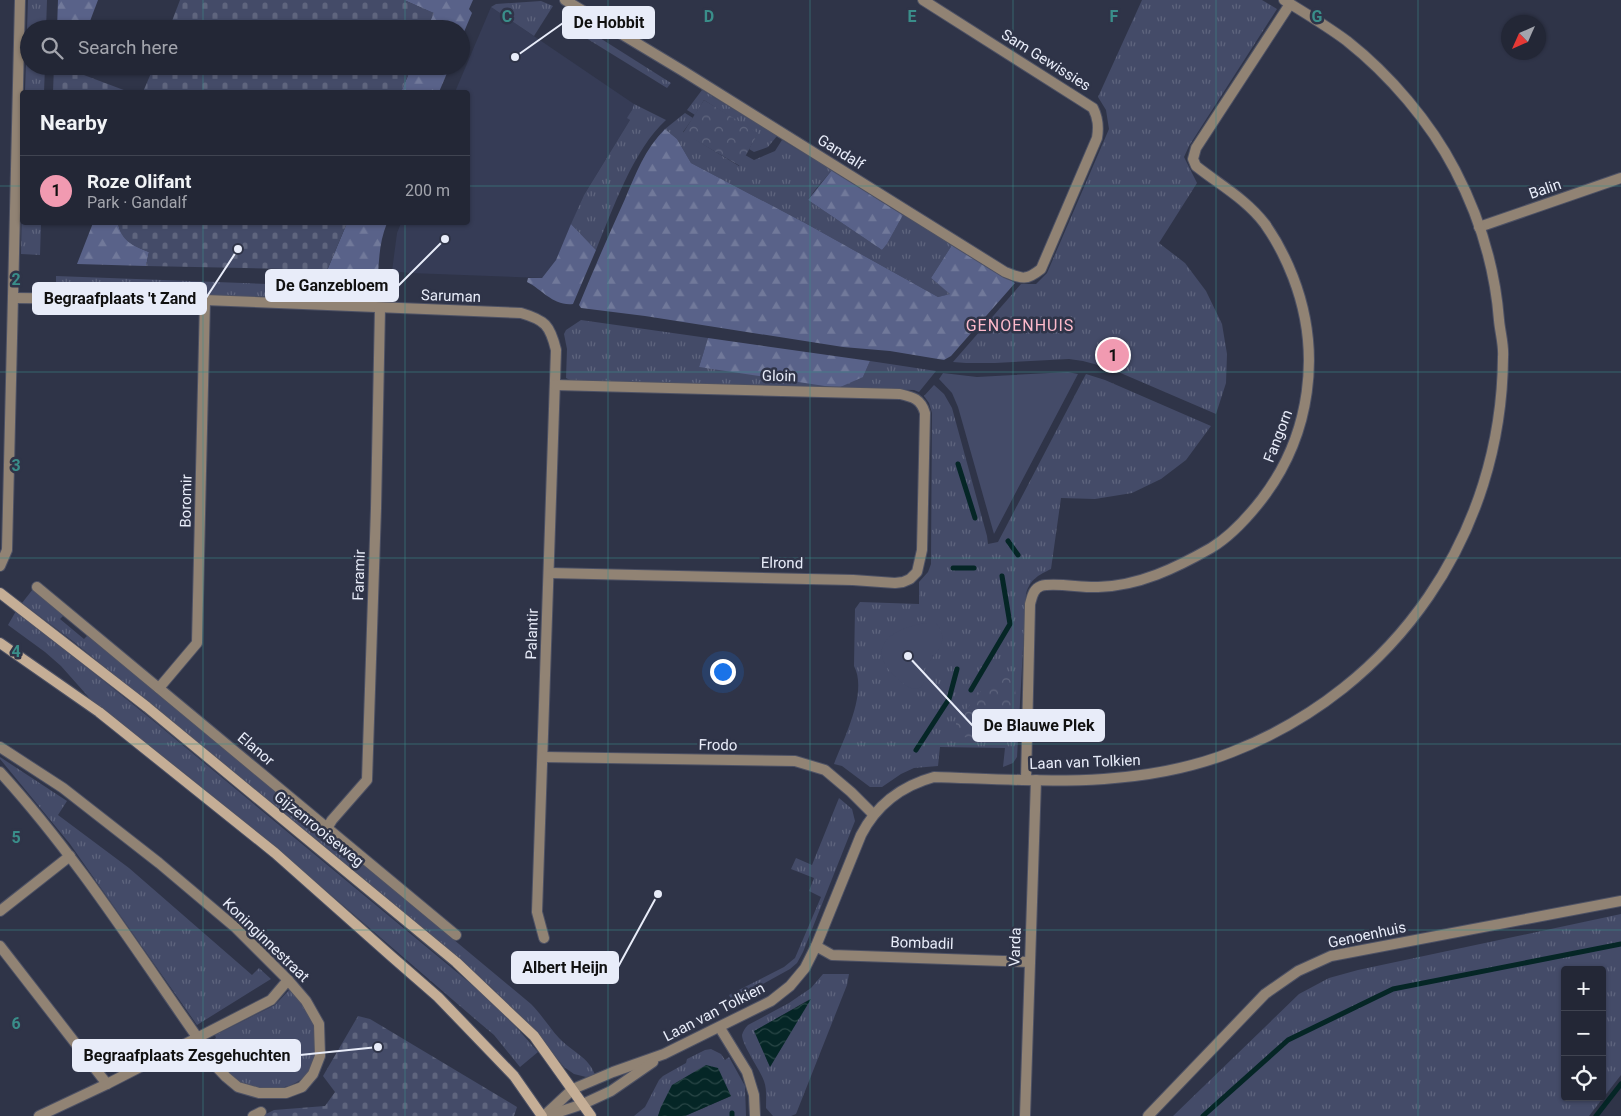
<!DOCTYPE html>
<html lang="en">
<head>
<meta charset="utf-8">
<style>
	:root { --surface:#232736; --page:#2b2f3e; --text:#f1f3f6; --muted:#a3a5ad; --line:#404451; --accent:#f19ab1 }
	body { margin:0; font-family:Roboto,sans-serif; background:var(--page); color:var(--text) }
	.controls { position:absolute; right:15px; bottom:15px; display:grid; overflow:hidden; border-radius:5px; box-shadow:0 1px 4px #0004 }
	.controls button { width:45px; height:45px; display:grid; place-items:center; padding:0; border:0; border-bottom:1px solid var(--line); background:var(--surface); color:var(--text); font:25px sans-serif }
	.compass { position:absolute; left:1501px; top:15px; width:45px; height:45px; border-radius:50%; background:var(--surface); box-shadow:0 1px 4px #0004; rotate:225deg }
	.you { position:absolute; left:722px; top:671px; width:18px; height:18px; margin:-12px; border:4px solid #fff; border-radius:50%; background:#1a73e8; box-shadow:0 0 0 8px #1a73e833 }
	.badge { display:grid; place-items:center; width:32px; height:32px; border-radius:50%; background:var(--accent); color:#111; font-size:16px; font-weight:700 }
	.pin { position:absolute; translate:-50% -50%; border:2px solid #fff; box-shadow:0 1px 5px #0006 }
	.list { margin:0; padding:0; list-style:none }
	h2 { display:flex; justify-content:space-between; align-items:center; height:65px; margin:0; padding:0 20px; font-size:21px }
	h2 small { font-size:16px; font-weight:400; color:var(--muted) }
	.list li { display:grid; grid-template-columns:32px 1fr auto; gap:15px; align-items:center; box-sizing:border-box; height:70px; padding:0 20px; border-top:1px solid var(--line) }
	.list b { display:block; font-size:19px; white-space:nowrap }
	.list p { margin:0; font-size:16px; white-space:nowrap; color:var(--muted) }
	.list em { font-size:16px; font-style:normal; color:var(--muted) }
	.icon { flex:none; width:28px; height:28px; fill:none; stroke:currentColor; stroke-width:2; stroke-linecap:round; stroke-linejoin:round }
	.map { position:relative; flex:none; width:1621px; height:1116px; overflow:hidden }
	.search { position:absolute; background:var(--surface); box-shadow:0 1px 4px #0004; left:20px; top:20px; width:450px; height:55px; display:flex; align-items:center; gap:12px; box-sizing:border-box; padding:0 18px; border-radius:28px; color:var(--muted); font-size:19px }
	.panel { position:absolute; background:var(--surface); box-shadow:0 1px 4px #0004; left:20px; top:90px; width:450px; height:135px; border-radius:5px }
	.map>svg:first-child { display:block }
	.built { fill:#363c56 }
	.grass { fill:url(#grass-tufts); fill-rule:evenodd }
	.forest { fill:url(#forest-firs) }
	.cemetery { fill:url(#cemetery-stones) }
	.park { fill:url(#park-crowns) }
	.pitch { fill:#444b68 }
	.water { fill:url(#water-waves) }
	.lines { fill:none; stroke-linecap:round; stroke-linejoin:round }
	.stream { stroke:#052626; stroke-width:5 }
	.street-casing { stroke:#4d5164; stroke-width:12 }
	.secondary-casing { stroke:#4d5164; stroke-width:12 }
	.street { stroke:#918374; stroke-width:10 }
	.secondary { stroke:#c5ae96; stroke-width:10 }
	.grid { fill:none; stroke:#3a8e8a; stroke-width:1; stroke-opacity:0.55 }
	.labels { text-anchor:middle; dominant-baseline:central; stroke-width:5; stroke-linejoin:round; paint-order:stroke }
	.street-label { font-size:15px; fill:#e8ecf9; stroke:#2f3448 }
	.neighbourhood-label { font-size:16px; letter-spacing:1px; fill:#fdbacb; stroke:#2f3448 }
	.grid-label { font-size:16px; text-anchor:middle; font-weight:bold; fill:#3a8e8a; stroke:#2f3448; stroke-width:5; stroke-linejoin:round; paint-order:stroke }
	.leader { fill:none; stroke:#e8ecf9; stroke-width:2 }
	.callout-dot { fill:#e8ecf9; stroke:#2f3448; stroke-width:2 }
	.callout { fill:#e8ecf9; stroke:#e8ecf9; stroke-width:2 }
	.callout-label { font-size:16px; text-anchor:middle; font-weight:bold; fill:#111 }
</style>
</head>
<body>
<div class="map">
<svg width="1621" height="1116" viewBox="0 0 1621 1116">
	<defs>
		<pattern id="grass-tufts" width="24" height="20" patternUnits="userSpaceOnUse" patternTransform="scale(1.25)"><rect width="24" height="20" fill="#444b68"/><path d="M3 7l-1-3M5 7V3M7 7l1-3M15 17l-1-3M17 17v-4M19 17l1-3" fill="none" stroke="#5f657e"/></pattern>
		<pattern id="forest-firs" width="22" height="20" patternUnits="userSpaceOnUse" patternTransform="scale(1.25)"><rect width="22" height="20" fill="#596289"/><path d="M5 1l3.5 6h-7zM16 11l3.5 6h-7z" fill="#71799a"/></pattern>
		<pattern id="cemetery-stones" width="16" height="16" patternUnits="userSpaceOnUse" patternTransform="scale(1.25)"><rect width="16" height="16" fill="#444b68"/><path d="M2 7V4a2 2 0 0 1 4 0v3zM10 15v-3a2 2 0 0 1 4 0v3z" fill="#5f657e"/></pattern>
		<pattern id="park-crowns" width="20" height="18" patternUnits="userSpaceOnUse" patternTransform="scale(1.25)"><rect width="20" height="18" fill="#444b68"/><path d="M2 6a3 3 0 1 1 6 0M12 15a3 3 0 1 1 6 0" fill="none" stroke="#5f657e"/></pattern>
		<pattern id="water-waves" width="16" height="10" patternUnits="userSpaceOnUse" patternTransform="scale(1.25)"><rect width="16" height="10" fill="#052626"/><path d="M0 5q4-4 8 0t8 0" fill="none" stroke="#294646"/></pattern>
	</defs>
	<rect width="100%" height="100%" fill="#2f3448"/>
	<!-- built -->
	<path class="built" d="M 491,7 L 634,104 L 632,110 L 628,118 L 630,120 L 584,195 L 556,260 L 542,278 L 410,273 L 392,271 L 397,233 L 401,223 L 468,222 L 468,92 L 455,92 Z"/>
	<!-- grass -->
	<g class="grass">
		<path d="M 28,0 L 47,0 L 46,29 L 29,29 L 29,66 L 45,66 L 44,92 L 25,92 Z"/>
		<path d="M 1142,0 L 1262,0 L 1277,9 L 1189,146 L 1184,157 L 1197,183 L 1159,243 L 1185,263 L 1206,291 L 1222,324 L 1227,354 L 1226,383 L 1216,414 L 1109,368 L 1083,361 L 1069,359 L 995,363 L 966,363 L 953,362 L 1021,284 L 1036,284 L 1047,273 L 1109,129 L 1106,110 L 1098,97 Z"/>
		<path d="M 541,1 L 553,6 L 534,36 L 491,7 L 496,4 Z"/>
		<path d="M 573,21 L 671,83 L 667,88 L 573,30 L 571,26 Z"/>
		<path d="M 54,66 L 60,66 L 60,92 L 53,92 Z"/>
		<path d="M 702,90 L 777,136 L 768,147 L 754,152 L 749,149 L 757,134 L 704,100 L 695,115 L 687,110 Z"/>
		<path d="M 634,104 L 666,120 C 633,150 613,209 596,250 L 571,224 L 584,195 L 630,120 L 627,118 L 632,110 Z"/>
		<path d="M 685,113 L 693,118 L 683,132 L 739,166 L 745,155 L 754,160 L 775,151 L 782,140 L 832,170 L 815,190 L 808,200 L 882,250 L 887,244 L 903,215 L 952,245 L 931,278 L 951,294 L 938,297 L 805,223 L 691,163 L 677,139 L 665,129 Z"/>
		<path d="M 22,195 L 22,222 L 41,223 L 40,255 L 21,254 Z"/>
		<path d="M 56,276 L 374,288 L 377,290 L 377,300 L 56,291 Z"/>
		<path d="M 581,320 L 708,338 L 699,367 L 863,377 L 870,361 L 936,371 L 919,392 L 914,390 L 572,381 L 566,378 L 567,349 L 564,334 L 566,330 Z"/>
		<path d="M 1086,374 L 1105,380 L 1211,426 L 1186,460 L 1161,479 L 1132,493 L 1095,499 L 1061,498 L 1051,569 C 1039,575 1030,579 1026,594 L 1017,757 L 1013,763 L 1003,767 L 1005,748 L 940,747 L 938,766 L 914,768 L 901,774 L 882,787 L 870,787 L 842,766 L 834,764 C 844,738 868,692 854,666 L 855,609 L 860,602 L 919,604 L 919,582 L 928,572 L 931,564 L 932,413 L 929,403 L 924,396 L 934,385 L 944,394 L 952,408 L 987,536 L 988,544 L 998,542 Z"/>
		<path d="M 33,589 L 64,615 L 60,619 L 84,639 L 88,635 L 531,1004 C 541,1014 549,1027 559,1038 C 571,1051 589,1057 595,1075 L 586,1077 L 574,1074 L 564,1067 L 535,1032 L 491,987 L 181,730 L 74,642 L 22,603 Z"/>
		<path d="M 16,611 L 38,628 L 156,723 L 482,993 L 503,1012 L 538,1052 L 520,1067 L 494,1035 L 475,1019 L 316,882 L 187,775 L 101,711 L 61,666 L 45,652 L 8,625 Z"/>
		<path d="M 0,757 L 67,801 L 58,815 L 129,868 L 252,975 L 259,968 L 271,979 L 197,1025 L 70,844 L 0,759 Z"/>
		<path d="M 839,798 L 852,809 L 855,821 L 803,952 L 797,963 L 790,969 L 732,1001 L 729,995 L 784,967 L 795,958 L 821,897 L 809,891 L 814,878 L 791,869 L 796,858 L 812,865 Z"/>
		<path d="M 1621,914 L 1621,1075 L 1589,1116 L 1173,1116 L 1299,994 L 1329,978 L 1358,970 ZM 1565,970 L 1602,970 L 1602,1097 L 1565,1097 Z"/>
		<path d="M 823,974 L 849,974 L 847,985 L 796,1114 L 791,1116 L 773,1116 L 766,1108 C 766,1100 767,1089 764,1081 C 760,1070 742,1045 742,1035 C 743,1031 745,1028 748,1025 L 789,1003 L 811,988 ZM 810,999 L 770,1067 L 755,1031 Z"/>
		<path d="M 290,989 C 298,999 306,1008 312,1020 C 325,1050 311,1088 275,1088 C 262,1088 249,1088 238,1081 C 223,1072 214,1058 205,1044 L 216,1038 L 215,1035 L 275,1005 Z"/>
		<path d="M 711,1049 L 721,1054 L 725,1060 L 729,1057 L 745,1086 L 746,1116 L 685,1116 L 731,1096 L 661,1107 L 658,1116 L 634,1116 L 645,1107 L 659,1080 L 663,1076 L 686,1063 L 687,1059 L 705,1050 Z"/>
	</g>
	<!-- forest -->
	<g class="forest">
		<path d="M 58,0 L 98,0 L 87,29 L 57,29 Z"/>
		<path d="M 404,0 L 473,0 L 469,9 L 472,13 L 461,39 L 461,29 L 427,29 L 433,13 Z"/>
		<path d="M 412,66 L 450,66 L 439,92 L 401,92 Z"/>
		<path d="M 665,129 L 677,139 L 691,163 L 805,223 L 938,297 L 950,294 L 931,278 L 952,245 L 1015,283 L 951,356 L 944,360 L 890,351 L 843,347 L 645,316 L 581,308 L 579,305 C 594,269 609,234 625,199 C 636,173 645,149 665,129 Z"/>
		<path d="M 832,170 L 903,215 L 887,244 L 882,250 L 808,200 Z"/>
		<path d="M 93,223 L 118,223 C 121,240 134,246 149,252 L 146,266 L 77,264 Z"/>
		<path d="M 347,223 L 387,223 C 380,240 379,257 378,276 L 326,273 Z"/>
		<path d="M 571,224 L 596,250 L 573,304 C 553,306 543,290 527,282 L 528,278 L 542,278 L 556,260 Z"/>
		<path d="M 708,338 L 870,361 L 863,377 L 838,388 L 699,367 Z"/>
	</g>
	<!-- cemetery -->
	<g class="cemetery">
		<path d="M 180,0 L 404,0 L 434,13 L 427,29 L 169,29 Z"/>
		<path d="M 60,66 L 129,92 L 60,92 Z"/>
		<path d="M 154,66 L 412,66 L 401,92 L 143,92 Z"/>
		<path d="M 118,223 L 118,222 L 347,223 L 326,273 L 286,269 L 146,266 L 149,252 C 133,246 121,241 118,223 Z"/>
		<path d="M 358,1016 L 370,1019 L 517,1107 L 514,1116 L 262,1116 L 274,1110 L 325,1106 L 335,1092 L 323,1076 Z"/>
	</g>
	<!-- park -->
	<g class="park">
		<path d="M 704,100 L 758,133 L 740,166 L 683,133 Z"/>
		<path d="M 995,674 L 1016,675 L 1013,738 L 956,737 L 956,722 Z"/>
	</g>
	<!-- pitch -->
	<g class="pitch">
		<path d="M 1068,372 L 1078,374 L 994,534 L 958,407 L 952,393 L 939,379 L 943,373 L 977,377 Z"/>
		<path d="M 927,623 L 936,623 C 953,643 932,655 923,671 C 925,678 925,688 916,689 C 910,689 903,684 899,680 C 862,648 891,628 927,623 Z"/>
	</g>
	<!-- water -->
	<g class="water">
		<path d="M 811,999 L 770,1067 L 754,1031 Z"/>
		<path d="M 706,1065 L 718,1068 L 731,1096 L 685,1116 L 658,1116 L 661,1107 L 672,1085 Z"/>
	</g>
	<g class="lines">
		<!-- stream -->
		<g class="stream">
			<path d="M 958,464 L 975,518"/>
			<path d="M 1008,541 L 1018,555"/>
			<path d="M 953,568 L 974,568"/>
			<path d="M 971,690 L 1010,624 L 1002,576"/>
			<path d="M 916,750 L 949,699 L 957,669"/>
			<path d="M 732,1116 L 732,1113"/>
			<path d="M 1203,1116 L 1288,1040 L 1393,989 L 1621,944"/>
			<path d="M 1596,1116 L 1621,1084"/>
		</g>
		<defs>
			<g id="street">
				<path d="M 565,0 L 683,71 L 1005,272 C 1022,279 1026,281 1041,269 L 1097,138 C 1099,126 1098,118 1093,108 L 923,0"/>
				<path d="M 1479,227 L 1621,178"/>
				<path d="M 13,298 L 205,300 L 521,313 C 545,320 550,325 556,350 L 537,912 L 544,938"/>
				<path d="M 0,566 L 7,550 L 20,0"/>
				<path d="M 550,573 L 853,580 L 895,583 L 903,582 L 910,579 L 917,572 L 922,550 L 925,413 C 921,399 913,397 900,394 L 555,385"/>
				<path d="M 37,587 L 456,935"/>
				<path d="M 159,688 L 197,643 L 205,300"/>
				<path d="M 0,747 L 63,788 L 159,863 L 236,928 L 288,980 L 306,1001 L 319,1024 L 320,1056 L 313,1074 L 302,1087 L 286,1093 L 259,1093 L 238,1087 L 226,1077 L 211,1061 L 197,1037 C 134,947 74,853 0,772"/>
				<path d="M 543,757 L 795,761 L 825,770 L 851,792 L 873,814"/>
				<path d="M 1026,780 L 1030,604 C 1032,597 1033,589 1041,586 C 1053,582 1083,588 1098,587 C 1139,586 1176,568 1211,548 C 1231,536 1248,517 1262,499 C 1311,435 1322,352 1293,277 C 1286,259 1277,241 1265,224 C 1246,199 1220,185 1196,166 L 1193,159 L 1196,148 L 1290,4"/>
				<path d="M 327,828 L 332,820 L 367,780 L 376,508 L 380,308"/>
				<path d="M 0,911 L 70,856"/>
				<path d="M 0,946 L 107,1084"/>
				<path d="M 816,946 L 832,955 L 1029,962"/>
				<path d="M 720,1028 L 747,1072 L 754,1095 L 755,1116"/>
				<path d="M 39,1116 L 107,1084 L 271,1000 L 288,980"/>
				<path d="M 253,1116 L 261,1112"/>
				<path d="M 544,1116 L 573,1089 L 613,1072 L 664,1054 L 771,1001 L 790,986 L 805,968 L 816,946 L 861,835 C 877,804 901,786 934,777 C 1035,780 1136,790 1232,752 C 1396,688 1502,533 1503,357 C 1504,345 1500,332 1499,320 C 1495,268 1479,216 1455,170 C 1430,122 1390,75 1347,41 C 1327,26 1305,13 1284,0"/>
				<path d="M 547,1116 L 583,1104 L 611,1091 L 653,1062"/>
				<path d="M 1025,1116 L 1036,780"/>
				<path d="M 1148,1116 L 1265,994 L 1298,971 L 1331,956 L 1621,901"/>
			</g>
			<g id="secondary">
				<path d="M 0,593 L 147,707 L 456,962 L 534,1036 L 591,1116"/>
				<path d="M 0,643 L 99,712 L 275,853 L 391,956 L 438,997 L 514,1076 L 542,1116"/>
			</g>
		</defs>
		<!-- street casing -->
		<use href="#street" class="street-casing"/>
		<!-- secondary casing -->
		<use href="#secondary" class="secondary-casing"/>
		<!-- street -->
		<use href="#street" class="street"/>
		<!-- secondary -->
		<use href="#secondary" class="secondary"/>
	</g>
	<!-- grid -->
	<path class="grid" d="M 203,0 L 203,29M 405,0 L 405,29M 608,0 L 608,1116M 810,0 L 810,1116M 1013,0 L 1013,1116M 1216,0 L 1216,1116M 1418,0 L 1418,1116M 203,66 L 203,92M 405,66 L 405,92M 0,186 L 22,186M 468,186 L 1621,186M 203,222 L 203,1116M 405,222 L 405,1116M 0,372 L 1621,372M 0,558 L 1621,558M 0,744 L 1621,744M 0,930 L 1621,930"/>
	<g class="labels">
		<!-- street labels -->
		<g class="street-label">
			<text transform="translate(1046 60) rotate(32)">Sam Gewissies</text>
			<text transform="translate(841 152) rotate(32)">Gandalf</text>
			<text transform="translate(1545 189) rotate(-19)">Balin</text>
			<text transform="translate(451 296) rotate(2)">Saruman</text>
			<text transform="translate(779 376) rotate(1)">Gloin</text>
			<text transform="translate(1278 436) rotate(-69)">Fangorn</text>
			<text transform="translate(186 501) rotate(-89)">Boromir</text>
			<text transform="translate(782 563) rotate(1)">Elrond</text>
			<text transform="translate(359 575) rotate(-88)">Faramir</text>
			<text transform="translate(532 634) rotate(-88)">Palantir</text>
			<text transform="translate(718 745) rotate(1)">Frodo</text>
			<text transform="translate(256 749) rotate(40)">Elanor</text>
			<text transform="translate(1085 762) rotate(-2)">Laan van Tolkien</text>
			<text transform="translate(319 829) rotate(39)">Gijzenrooiseweg</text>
			<text transform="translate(1367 935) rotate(-12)">Genoenhuis</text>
			<text transform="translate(266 940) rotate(44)">Koninginnestraat</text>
			<text transform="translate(922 943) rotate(2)">Bombadil</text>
			<text transform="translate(1015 947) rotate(-88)">Varda</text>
			<text transform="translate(714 1012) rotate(-27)">Laan van Tolkien</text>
		</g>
		<!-- neighbourhood labels -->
		<g class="neighbourhood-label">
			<text x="1020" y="325">GENOENHUIS</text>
		</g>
	</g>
	<g class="grid-label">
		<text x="507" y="22">C</text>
		<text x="709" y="22">D</text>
		<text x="912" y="22">E</text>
		<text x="1114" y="22">F</text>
		<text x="1317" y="22">G</text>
		<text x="16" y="285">2</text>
		<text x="16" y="471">3</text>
		<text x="16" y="657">4</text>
		<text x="16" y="843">5</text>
		<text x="16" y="1029">6</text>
	</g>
	<!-- callouts -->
	<path class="leader" d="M515 57L563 23M445 239L398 286M238 249L206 298M908 656L973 726M658 894L618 967M378 1047L300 1055"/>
	<g class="callout-dot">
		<circle cx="515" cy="57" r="5"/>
		<circle cx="445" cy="239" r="5"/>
		<circle cx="238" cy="249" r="5"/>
		<circle cx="908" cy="656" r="5"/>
		<circle cx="658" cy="894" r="5"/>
		<circle cx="378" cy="1047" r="5"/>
	</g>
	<g class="callout">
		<rect x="563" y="7" width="91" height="31" rx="5"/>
		<rect x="266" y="270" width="132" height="31" rx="5"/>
		<rect x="33" y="283" width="173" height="31" rx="5"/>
		<rect x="973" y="710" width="131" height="31" rx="5"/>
		<rect x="512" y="952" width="106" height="31" rx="5"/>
		<rect x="73" y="1040" width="227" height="31" rx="5"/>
	</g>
	<g class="callout-label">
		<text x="609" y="28">De Hobbit</text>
		<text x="332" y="291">De Ganzebloem</text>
		<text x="120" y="304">Begraafplaats 't Zand</text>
		<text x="1039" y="731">De Blauwe Plek</text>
		<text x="565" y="973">Albert Heijn</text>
		<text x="187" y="1061">Begraafplaats Zesgehuchten</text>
	</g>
</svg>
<div class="controls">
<button>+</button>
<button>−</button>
<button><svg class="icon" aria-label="locate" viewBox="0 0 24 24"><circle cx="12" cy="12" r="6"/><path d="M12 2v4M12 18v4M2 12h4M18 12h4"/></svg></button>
</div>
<svg class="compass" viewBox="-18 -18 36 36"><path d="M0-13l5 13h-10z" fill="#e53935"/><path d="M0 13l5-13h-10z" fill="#a3a5ad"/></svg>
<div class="you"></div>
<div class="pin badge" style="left:1113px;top:355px">1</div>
<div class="search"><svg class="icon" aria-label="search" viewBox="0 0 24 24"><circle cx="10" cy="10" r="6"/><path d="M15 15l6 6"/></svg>Search here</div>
<section class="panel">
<h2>Nearby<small></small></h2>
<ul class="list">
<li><span class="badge">1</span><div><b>Roze Olifant</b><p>Park · Gandalf</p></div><em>200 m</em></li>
</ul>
</section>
</div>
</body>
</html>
